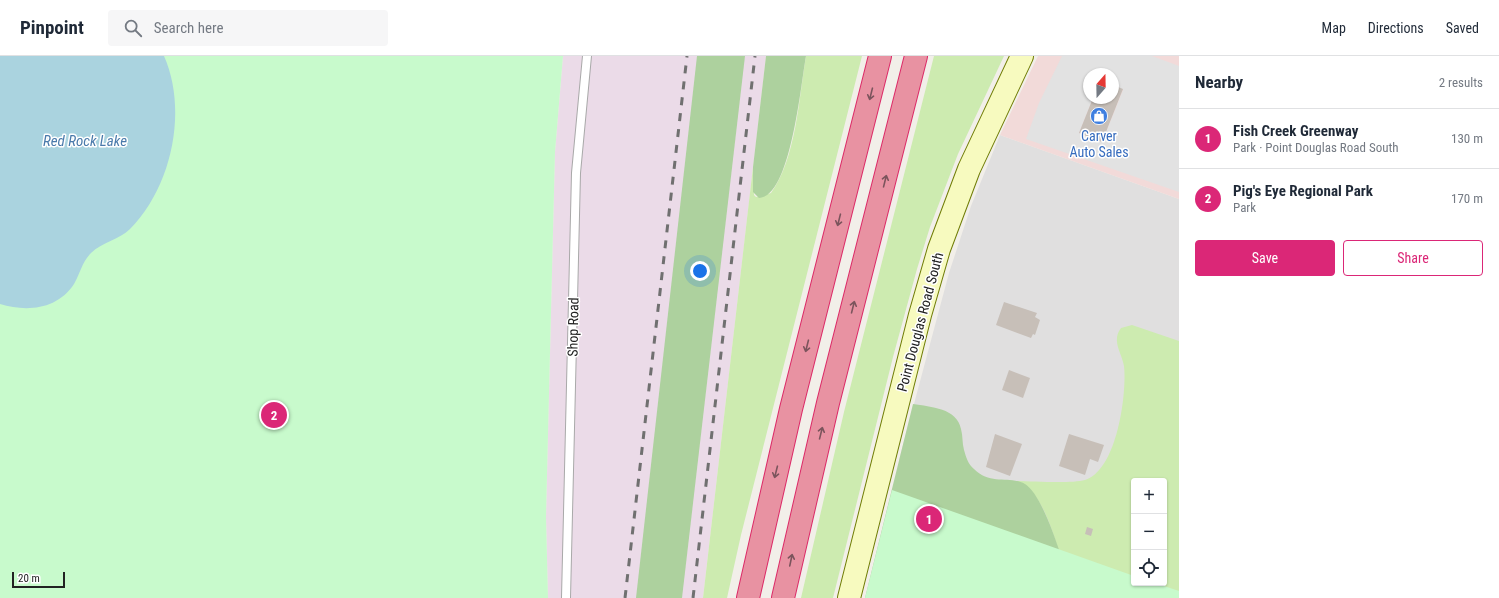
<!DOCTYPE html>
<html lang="en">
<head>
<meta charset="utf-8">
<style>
	:root { --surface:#fff; --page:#f6f6f7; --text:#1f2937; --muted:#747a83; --line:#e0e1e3; --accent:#db2777 }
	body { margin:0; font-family:"Roboto Condensed",sans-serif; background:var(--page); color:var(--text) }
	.controls { position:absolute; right:12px; bottom:12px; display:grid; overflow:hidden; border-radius:4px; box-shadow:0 1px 3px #0004 }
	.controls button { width:36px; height:36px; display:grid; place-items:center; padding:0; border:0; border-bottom:1px solid var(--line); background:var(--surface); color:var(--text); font:20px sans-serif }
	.compass { position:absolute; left:1083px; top:12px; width:36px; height:36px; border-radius:50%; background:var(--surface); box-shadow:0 1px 3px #0004; rotate:20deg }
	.scale { position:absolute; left:12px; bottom:10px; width:53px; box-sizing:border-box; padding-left:4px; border:2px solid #222; border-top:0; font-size:11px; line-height:14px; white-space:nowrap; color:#222; -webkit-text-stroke:3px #fff; paint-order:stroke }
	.you { position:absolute; left:700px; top:215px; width:14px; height:14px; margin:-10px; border:3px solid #fff; border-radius:50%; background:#1a73e8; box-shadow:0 0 0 6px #1a73e833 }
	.badge { display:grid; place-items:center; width:26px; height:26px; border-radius:50%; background:var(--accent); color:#fff; font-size:13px; font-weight:700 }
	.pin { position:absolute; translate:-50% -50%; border:2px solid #fff; box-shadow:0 1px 4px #0006 }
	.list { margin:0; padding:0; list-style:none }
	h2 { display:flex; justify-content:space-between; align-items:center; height:52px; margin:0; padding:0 16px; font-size:17px }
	h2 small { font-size:13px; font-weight:400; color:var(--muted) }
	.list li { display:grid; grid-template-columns:26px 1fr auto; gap:12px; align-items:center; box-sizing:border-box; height:60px; padding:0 16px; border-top:1px solid var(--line) }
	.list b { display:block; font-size:15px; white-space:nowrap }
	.list p { margin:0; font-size:13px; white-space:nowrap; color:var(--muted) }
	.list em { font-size:13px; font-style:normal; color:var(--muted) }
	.actions { display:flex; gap:8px; padding:12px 16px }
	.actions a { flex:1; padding:9px 0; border:1px solid var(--accent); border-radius:4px; text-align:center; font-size:14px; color:var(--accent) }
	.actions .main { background:var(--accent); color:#fff }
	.icon { flex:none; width:22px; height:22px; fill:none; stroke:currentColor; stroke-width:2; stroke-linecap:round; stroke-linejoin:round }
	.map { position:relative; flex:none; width:1179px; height:542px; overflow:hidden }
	header { display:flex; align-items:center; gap:24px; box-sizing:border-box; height:56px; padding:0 20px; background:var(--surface); border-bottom:1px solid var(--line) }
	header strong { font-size:19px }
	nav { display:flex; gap:22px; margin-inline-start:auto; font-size:14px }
	.search { width:280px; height:36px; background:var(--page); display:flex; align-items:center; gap:10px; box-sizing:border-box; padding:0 14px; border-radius:4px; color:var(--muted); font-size:15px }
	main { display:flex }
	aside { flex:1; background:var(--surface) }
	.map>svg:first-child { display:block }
	.residential { fill:#e0dfdf }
	.commercial { fill:#f2dad9; fill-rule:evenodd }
	.industrial { fill:#ebdbe8 }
	.grass { fill:#cdebb0; fill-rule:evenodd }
	.forest { fill:#add19e }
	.park { fill:#c8facc }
	.parking { fill:#e2e2e2; fill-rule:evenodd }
	.water { fill:#aad3df }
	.building { fill:#c7bfb8 }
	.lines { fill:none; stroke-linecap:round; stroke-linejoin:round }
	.lane-casing { stroke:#a9a9a9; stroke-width:10 }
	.secondary-casing { stroke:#707d05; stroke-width:24 }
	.highway-casing { stroke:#dc2a67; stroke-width:24 }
	.lane { stroke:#fff; stroke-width:8 }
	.secondary { stroke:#f7fabf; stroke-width:22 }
	.highway { stroke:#e892a2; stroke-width:22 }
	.rail { stroke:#707070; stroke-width:3; stroke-dasharray:8 8; stroke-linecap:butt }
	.oneway { stroke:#7b545c }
	.labels { text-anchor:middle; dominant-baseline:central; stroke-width:3; stroke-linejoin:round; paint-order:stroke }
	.shop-label { font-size:14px; fill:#366cbe; stroke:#fff }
	.street-label { font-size:14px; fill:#222; stroke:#fff }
	.water-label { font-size:15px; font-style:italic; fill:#4a7aab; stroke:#fff }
</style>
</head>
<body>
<header>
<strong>Pinpoint</strong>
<div class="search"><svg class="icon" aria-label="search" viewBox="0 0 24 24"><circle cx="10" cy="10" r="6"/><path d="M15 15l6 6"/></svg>Search here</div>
<nav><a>Map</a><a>Directions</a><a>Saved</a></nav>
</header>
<main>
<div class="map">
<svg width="1179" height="542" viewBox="0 0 1179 542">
	<rect width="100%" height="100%" fill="#f2efe9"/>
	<!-- residential -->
	<path class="residential" d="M 1000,79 L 1179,143 L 1179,535 L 1164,527 L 1164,425 L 1134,425 L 1134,520 L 899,404 L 949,217 L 971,150 Z"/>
	<!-- commercial -->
	<path class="commercial" d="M 1038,0 L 1179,0 L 1179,143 L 1000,79 ZM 1089,18 L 1113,18 L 1113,42 L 1089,42 Z"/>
	<!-- industrial -->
	<path class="industrial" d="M 563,0 L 766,0 L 703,542 L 548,542 L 546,461 L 551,256 L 555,96 Z"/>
	<!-- grass -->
	<g class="grass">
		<path d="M 806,0 L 862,0 L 741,479 L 727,542 L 703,542 L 753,111 L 754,139 L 756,141 L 771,137 C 796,103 799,41 806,0 Z"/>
		<path d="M 934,0 L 1004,0 L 958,98 L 930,171 L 917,213 L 893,301 L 833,542 L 801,542 L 844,356 Z"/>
		<path d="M 1132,269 L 1179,285 L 1179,542 L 1066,524 C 1059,498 1045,427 1012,425 C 1030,425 1070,428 1085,424 C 1117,414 1127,338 1124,310 C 1122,297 1111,285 1121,272 ZM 1134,425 L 1164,425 L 1164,527 L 1134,527 Z"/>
	</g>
	<!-- forest -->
	<g class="forest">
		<path d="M 697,0 L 745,0 L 682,542 L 636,542 Z"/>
		<path d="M 766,0 L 806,0 C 801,26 791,141 759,142 L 753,136 L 753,111 Z"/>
		<path d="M 913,348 C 931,351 957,352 961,373 C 963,380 962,387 964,394 C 966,401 968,408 974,413 C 991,430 1009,419 1025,428 C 1046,441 1066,517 1074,542 L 865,542 Z"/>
	</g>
	<!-- park -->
	<g class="park">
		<path d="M 0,0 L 563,0 L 555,96 L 551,256 L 546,461 L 548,542 L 0,542 Z"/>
		<path d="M 892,434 L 1134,520 L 1134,527 L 1155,527 L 1179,535 L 1179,542 L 865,542 Z"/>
	</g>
	<!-- parking -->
	<path class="parking" d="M 1062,0 L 1152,0 L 1179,10 L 1179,136 L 1026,83 L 1039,47 ZM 1089,18 L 1113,18 L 1113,29 L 1123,34 L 1102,86 L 1079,77 L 1093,42 L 1089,42 Z"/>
	<!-- water -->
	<path class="water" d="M 0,0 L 164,0 C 188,54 172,131 130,173 C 119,184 102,186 91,197 C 82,206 80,218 74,228 C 57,254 26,256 0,248 Z"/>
	<!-- building -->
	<g class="building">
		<path d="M 1113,29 L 1123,33 L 1102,86 L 1079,77 L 1093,42 L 1113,42 Z"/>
		<path d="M 1004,246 L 1037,257 L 1035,261 L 1040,264 L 1035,279 L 1033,278 L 1031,282 L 996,269 Z"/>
		<path d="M 1009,314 L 1030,322 L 1023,342 L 1002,334 Z"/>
		<path d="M 995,378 L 1022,388 L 1010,420 L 986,411 Z"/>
		<path d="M 1069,378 L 1104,389 L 1098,406 L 1090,403 L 1085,419 L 1059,410 Z"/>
		<path d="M 1087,471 L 1093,473 L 1091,480 L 1085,478 Z"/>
	</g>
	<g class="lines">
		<defs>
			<path id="lane" d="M 566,542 L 576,117 L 587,0"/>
			<path id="secondary" d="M 849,542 L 920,259 L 939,193 L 969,113 L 1022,0"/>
			<g id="highway">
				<path d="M 748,542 L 791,353 L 880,0"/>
				<path d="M 783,542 L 828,347 L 916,0"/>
			</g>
		</defs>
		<!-- lane casing -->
		<use href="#lane" class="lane-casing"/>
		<!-- secondary casing -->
		<use href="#secondary" class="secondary-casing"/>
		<!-- highway casing -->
		<use href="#highway" class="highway-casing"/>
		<!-- lane -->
		<use href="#lane" class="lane"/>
		<!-- secondary -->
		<use href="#secondary" class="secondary"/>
		<!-- highway -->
		<use href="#highway" class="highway"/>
		<!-- rail -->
		<g class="rail">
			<path d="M 625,542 L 687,0"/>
			<path d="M 693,542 L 755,0"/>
		</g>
	</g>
	<!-- one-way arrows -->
	<defs><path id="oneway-shaft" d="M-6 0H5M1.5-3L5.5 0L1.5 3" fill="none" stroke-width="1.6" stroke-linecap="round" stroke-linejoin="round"/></defs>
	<g class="oneway">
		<use href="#oneway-shaft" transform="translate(871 38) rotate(104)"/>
		<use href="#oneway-shaft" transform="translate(885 125) rotate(-76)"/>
		<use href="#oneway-shaft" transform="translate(839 164) rotate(104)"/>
		<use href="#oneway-shaft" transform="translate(853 251) rotate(-76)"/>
		<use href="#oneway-shaft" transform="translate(807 290) rotate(104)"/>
		<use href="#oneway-shaft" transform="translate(821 377) rotate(-76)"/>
		<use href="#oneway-shaft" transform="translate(776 416) rotate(104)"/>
		<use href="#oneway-shaft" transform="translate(791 504) rotate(-78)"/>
	</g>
	<!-- icons -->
	<defs>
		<symbol id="shop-disc" viewBox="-11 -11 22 22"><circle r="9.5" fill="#3f7fe0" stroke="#fff"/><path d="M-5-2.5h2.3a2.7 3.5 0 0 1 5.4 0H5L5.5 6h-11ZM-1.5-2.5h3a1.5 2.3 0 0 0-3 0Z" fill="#fff"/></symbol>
	</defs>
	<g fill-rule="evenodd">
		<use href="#shop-disc" x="1089" y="50" width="20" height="20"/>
	</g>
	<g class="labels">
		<!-- shop labels -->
		<g class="shop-label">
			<text x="1099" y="80">Carver<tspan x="1099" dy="16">Auto Sales</tspan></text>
		</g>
		<!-- street labels -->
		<g class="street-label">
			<text transform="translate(920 266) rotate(-75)">Point Douglas Road South</text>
			<text transform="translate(573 271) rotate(-89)">Shop Road</text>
		</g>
		<!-- water labels -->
		<g class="water-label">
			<text x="85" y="85">Red Rock Lake</text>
		</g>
	</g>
</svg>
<div class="controls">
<button>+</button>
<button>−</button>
<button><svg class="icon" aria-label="locate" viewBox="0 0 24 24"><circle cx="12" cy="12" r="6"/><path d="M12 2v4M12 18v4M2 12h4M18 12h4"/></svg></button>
</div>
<svg class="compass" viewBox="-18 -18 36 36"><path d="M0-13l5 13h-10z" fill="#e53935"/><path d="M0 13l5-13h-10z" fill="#747a83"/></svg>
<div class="scale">20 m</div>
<div class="you"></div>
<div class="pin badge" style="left:929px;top:463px">1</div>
<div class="pin badge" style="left:274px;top:359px">2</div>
</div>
<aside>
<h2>Nearby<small>2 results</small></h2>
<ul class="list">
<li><span class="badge">1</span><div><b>Fish Creek Greenway</b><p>Park · Point Douglas Road South</p></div><em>130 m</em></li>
<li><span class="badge">2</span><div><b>Pig's Eye Regional Park</b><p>Park</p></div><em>170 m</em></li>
</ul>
<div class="actions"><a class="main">Save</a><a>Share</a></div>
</aside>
</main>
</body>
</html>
